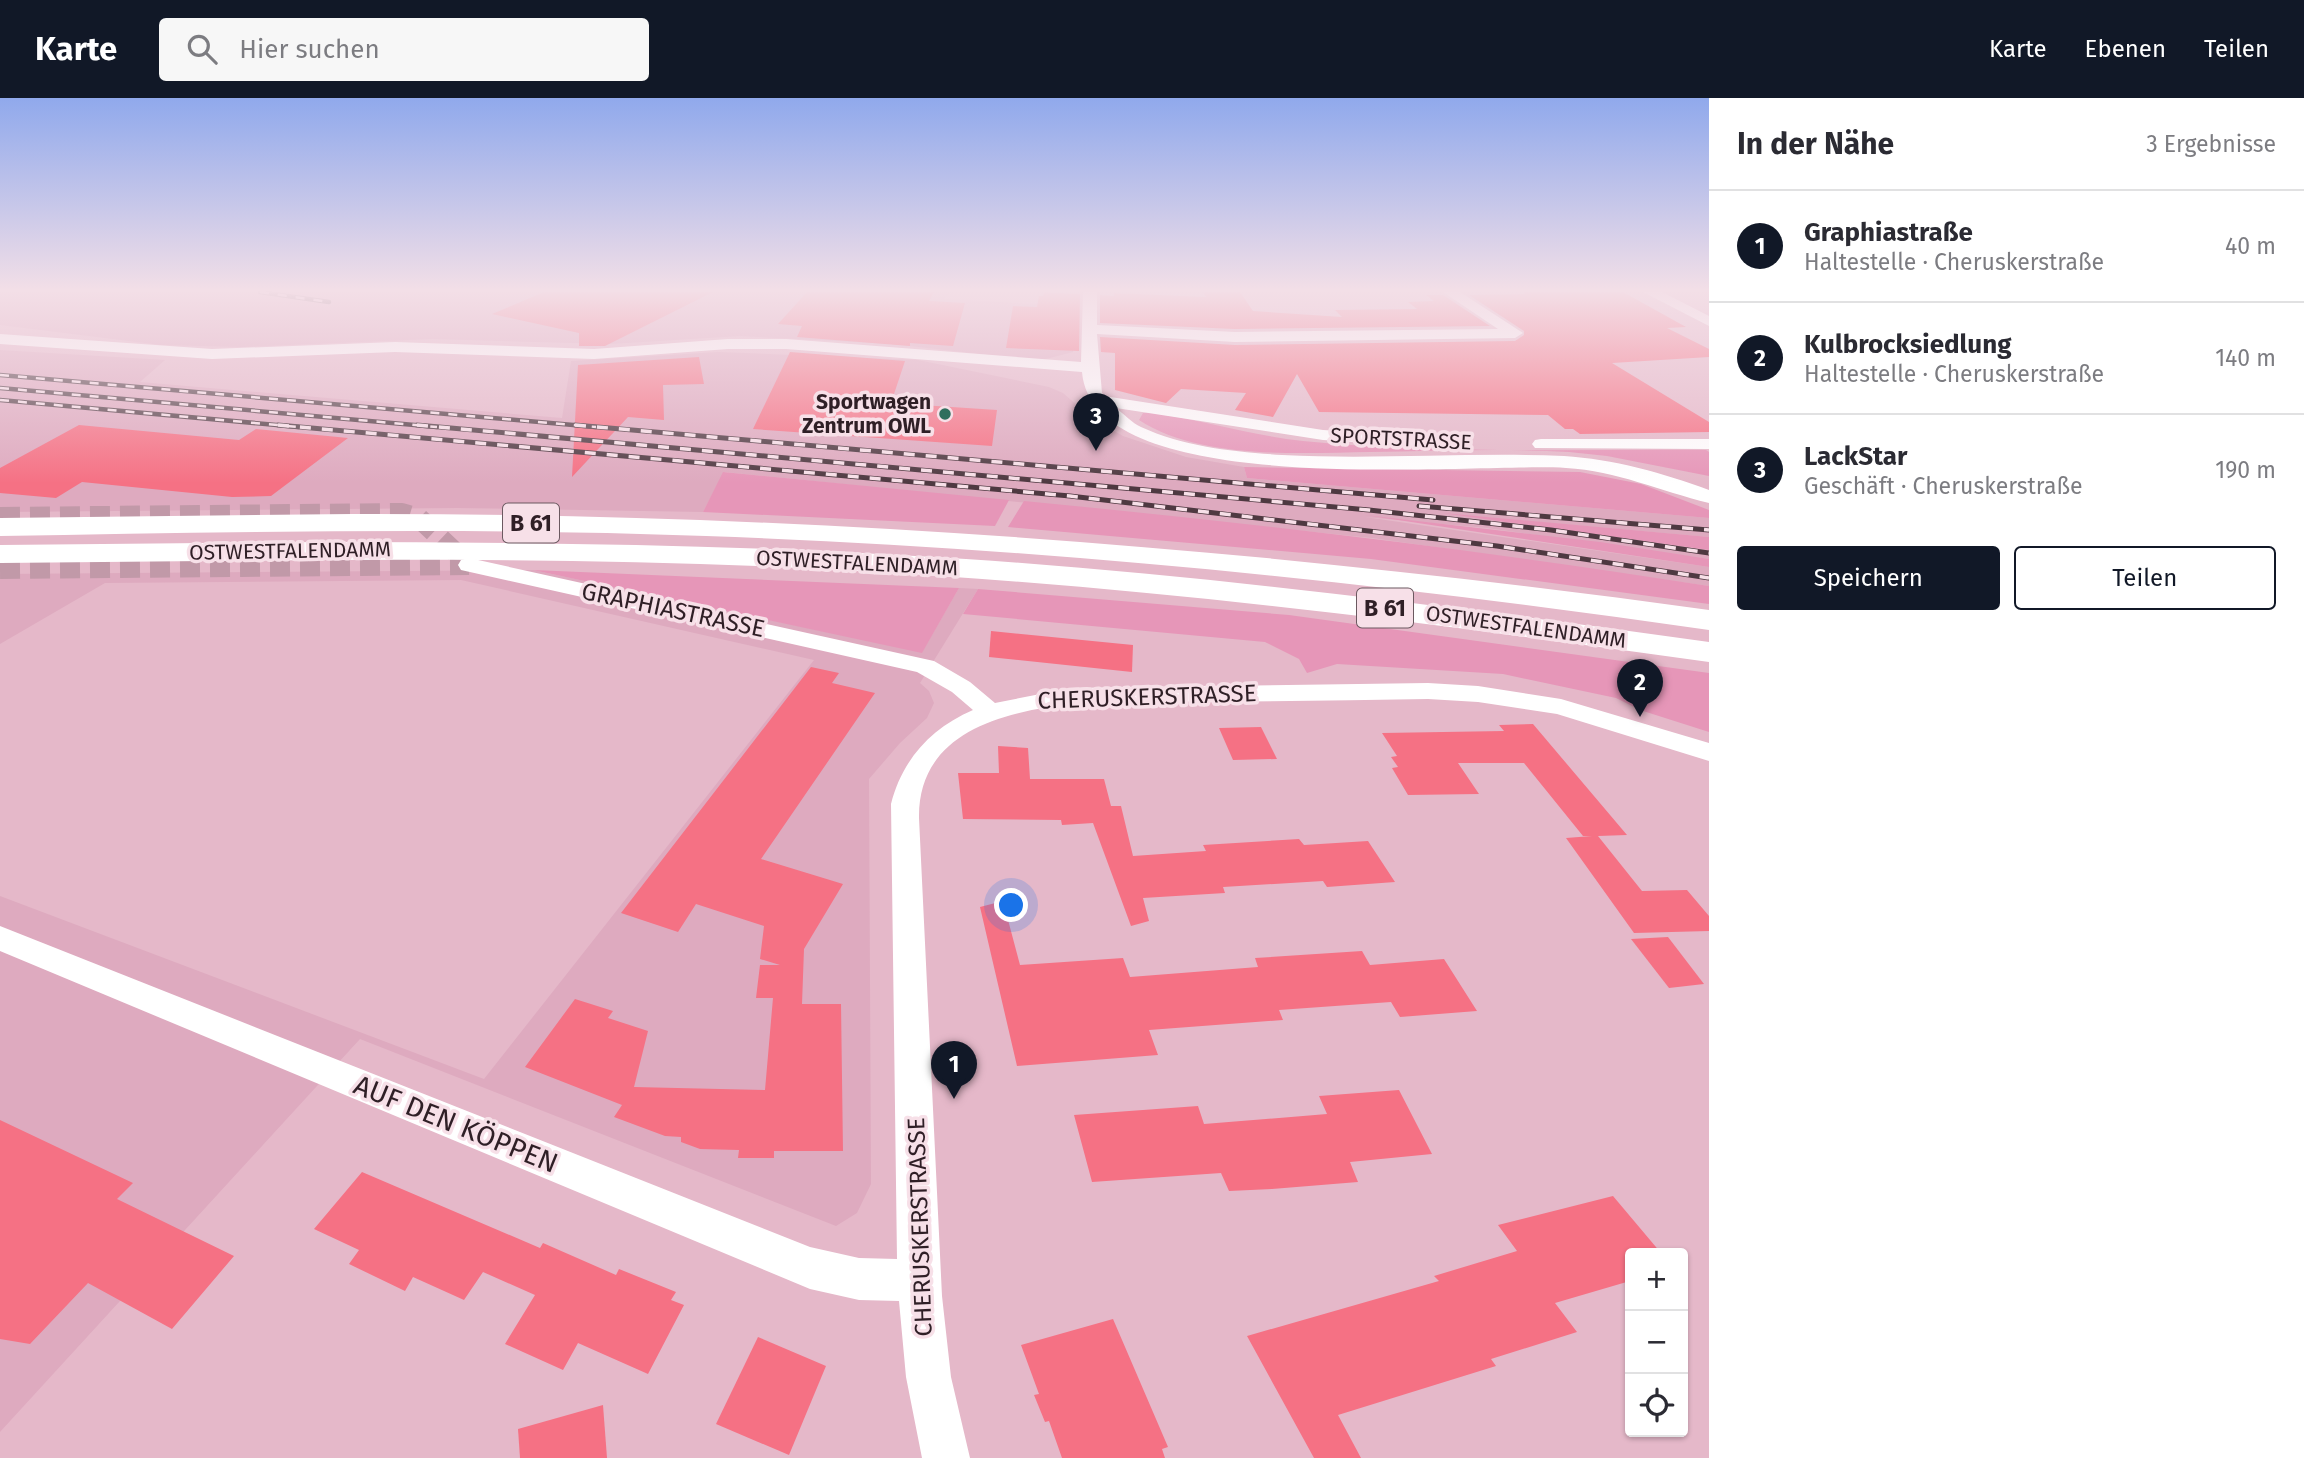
<!DOCTYPE html>
<html lang="de">
<head>
<meta charset="utf-8">
<style>
	:root { --surface:#fff; --page:#f7f7f7; --text:#2b2b33; --muted:#7c7c81; --line:#e1e1e2; --accent:#111827 }
	body { margin:0; font-family:"Fira Sans",sans-serif; background:var(--page); color:var(--text) }
	.controls { position:absolute; right:21px; bottom:21px; display:grid; overflow:hidden; border-radius:7px; box-shadow:0 2px 5px #0004 }
	.controls button { width:63px; height:63px; display:grid; place-items:center; padding:0; border:0; border-bottom:2px solid var(--line); background:var(--surface); color:var(--text); font:35px sans-serif }
	.you { position:absolute; left:1012px; top:808px; width:24px; height:24px; margin:-18px; border:5px solid #fff; border-radius:50%; background:#1a73e8; box-shadow:0 0 0 10px #1a73e833 }
	.badge { display:grid; place-items:center; width:46px; height:46px; border-radius:50%; background:var(--accent); color:#fff; font-size:23px; font-weight:700 }
	.pin { position:absolute; translate:-50% -58px; filter:drop-shadow(0 2px 4px #0008) }
	.pin::after { content:''; position:absolute; top:37px; width:24px; height:21px; background:inherit; clip-path:polygon(0 0,100% 0,50% 100%) }
	.list { margin:0; padding:0; list-style:none }
	h2 { display:flex; justify-content:space-between; align-items:center; height:91px; margin:0; padding:0 28px; font-size:30px }
	h2 small { font-size:23px; font-weight:400; color:var(--muted) }
	.list li { display:grid; grid-template-columns:46px 1fr auto; gap:21px; align-items:center; box-sizing:border-box; height:112px; padding:0 28px; border-top:2px solid var(--line) }
	.list b { display:block; font-size:26px; white-space:nowrap }
	.list p { margin:0; font-size:23px; white-space:nowrap; color:var(--muted) }
	.list em { font-size:23px; font-style:normal; color:var(--muted) }
	.actions { display:flex; gap:14px; padding:21px 28px }
	.actions a { flex:1; padding:16px 0; border:2px solid var(--accent); border-radius:7px; text-align:center; font-size:24px; color:var(--accent) }
	.actions .main { background:var(--accent); color:#fff }
	.icon { flex:none; width:38px; height:38px; fill:none; stroke:currentColor; stroke-width:2; stroke-linecap:round; stroke-linejoin:round }
	.map { position:relative; flex:none; width:1709px; height:1360px; overflow:hidden }
	header { display:flex; align-items:center; gap:42px; box-sizing:border-box; height:98px; padding:0 35px; background:var(--accent); color:#fff }
	header strong { font-size:33px }
	nav { display:flex; gap:38px; margin-inline-start:auto; font-size:24px }
	.search { width:490px; height:63px; background:var(--page); display:flex; align-items:center; gap:18px; box-sizing:border-box; padding:0 24px; border-radius:7px; color:var(--muted); font-size:26px }
	main { display:flex }
	aside { flex:1; background:var(--surface) }
	.map>svg:first-child { display:block }
	.built { fill:#deaabf }
	.green { fill:#e696b8 }
	.building { fill:#f57184 }
	.lines { fill:none; stroke-linecap:round; stroke-linejoin:round }
	.minor-tunnel { stroke:#c199a8; stroke-width:20; stroke-dasharray:20 10; stroke-linecap:butt }
	.minor { fill:#fff; fill-rule:evenodd }
	.trunk { fill:#fff; fill-rule:evenodd }
	.rail-far1-casing { stroke:#4e3941; stroke-width:4.5 }
	.rail-casing { stroke:#4e3941; stroke-width:5 }
	.rail-far1 { stroke:#f7e0e8; stroke-width:2.5; stroke-dasharray:9; stroke-linecap:butt }
	.rail { stroke:#f7e0e8; stroke-width:3.5; stroke-dasharray:11; stroke-linecap:butt }
	.poi-dot { fill:#2e6e5d; stroke:#f7e0e8; stroke-width:2.5 }
	.labels { text-anchor:middle; dominant-baseline:central; stroke-width:7; stroke-linejoin:round; paint-order:stroke }
	.far-poi-label { font-size:21px; font-weight:bold; fill:#2f1f26; stroke:#f7e0e8; text-anchor:end }
	.far-street-label { font-size:21px; fill:#2f1f26; stroke:#f7e0e8 }
	.shield { fill:#f7e0e8; stroke:#6b5960; stroke-width:2 }
	.shield-label { font-size:23px; font-weight:bold; fill:#2f1f26 }
	.street-label { font-size:24px; fill:#2f1f26; stroke:#f7e0e8 }
	.near-street-label { font-size:28px; fill:#2f1f26; stroke:#f7e0e8 }
</style>
</head>
<body>
<header>
<strong>Karte</strong>
<div class="search"><svg class="icon" aria-label="search" viewBox="0 0 24 24"><circle cx="10" cy="10" r="6"/><path d="M15 15l6 6"/></svg>Hier suchen</div>
<nav><a>Karte</a><a>Ebenen</a><a>Teilen</a></nav>
</header>
<main>
<div class="map">
<svg width="1709" height="1360" viewBox="0 0 1709 1360">
	<rect width="100%" height="100%" fill="#e5b8c9"/>
	<!-- built -->
	<g class="built">
		<path d="M 0,194 L 951,194 L 943,201 L 1073,208 L 1073,254 L 1042,262 L 1015,260 L 892,246 L 740,238 L 610,246 L 432,241 L 243,249 L 161,247 L 0,227 Z"/>
		<path d="M 0,252 L 165,262 L 140,284 L 562,320 L 571,263 L 718,254 L 918,262 L 1049,289 L 1063,295 L 1093,321 L 1123,338 L 1186,359 L 1244,369 L 1247,380 L 1709,420 L 1709,439 L 1471,418 L 1709,452 L 1709,461 L 1487,430 L 1365,419 L 1709,469 L 1709,488 L 1372,440 L 724,374 L 703,414 L 457,410 L 0,414 Z"/>
		<path d="M 533,472 L 922,554 L 959,490 L 978,491 L 920,585 L 929,593 L 934,605 L 927,620 L 900,645 L 869,681 L 871,1086 L 857,1115 L 836,1128 L 360,941 L 0,1334 L 0,798 L 484,981 L 814,562 L 461,482 L 105,485 L 0,546 L 0,476 Z"/>
	</g>
	<!-- green -->
	<g class="green">
		<path d="M 1152,314 C 1203,323 1251,337 1303,343 C 1436,356 1572,351 1706,352 L 1709,354 L 1709,378 L 1607,358 L 1569,354 C 1503,350 1436,353 1370,354 C 1300,355 1200,362 1139,322 L 1143,315 Z"/>
		<path d="M 1244,369 L 1580,374 L 1641,386 L 1709,412 L 1709,420 L 1247,380 Z"/>
		<path d="M 723,374 L 1009,402 L 995,428 L 703,414 Z"/>
		<path d="M 1024,403 C 1254,425 1481,452 1709,488 L 1709,506 L 1371,461 L 1008,429 Z"/>
		<path d="M 1442,415 L 1709,439 L 1709,452 Z"/>
		<path d="M 1365,417 L 1600,444 L 1709,461 L 1709,469 Z"/>
		<path d="M 533,472 L 959,490 L 922,555 Z"/>
		<path d="M 978,491 L 1289,517 L 1709,575 L 1709,634 L 1640,612 L 1616,600 L 1503,576 L 1337,566 L 1307,575 L 1299,561 L 1265,544 L 963,516 Z"/>
	</g>
	<!-- building -->
	<g class="building">
		<path d="M 544,194 L 713,194 L 605,248 L 579,248 L 579,235 L 492,216 Z"/>
		<path d="M 807,194 L 934,194 L 929,203 L 965,205 L 953,248 L 910,245 L 910,248 L 797,239 L 802,228 L 778,226 Z"/>
		<path d="M 1044,194 L 1080,196 L 1079,253 L 1006,250 L 1013,208 L 1037,209 L 1039,198 L 1043,198 Z"/>
		<path d="M 1203,194 L 1240,194 L 1253,213 L 1342,219 L 1335,212 L 1417,211 L 1408,204 L 1434,203 L 1426,197 L 1443,197 L 1490,228 L 1235,231 L 1100,225 L 1100,197 L 1114,198 L 1114,195 L 1206,199 Z"/>
		<path d="M 1523,194 L 1623,194 L 1686,229 L 1667,230 L 1709,251 L 1709,259 L 1612,265 L 1709,324 L 1709,334 L 1580,336 L 1573,331 L 1565,331 L 1548,317 L 1319,314 L 1297,276 L 1273,319 L 1235,312 L 1246,295 L 1181,291 L 1166,305 L 1115,292 L 1115,255 L 1101,254 L 1100,239 L 1235,247 L 1515,243 L 1524,237 L 1524,233 L 1469,197 L 1525,196 Z"/>
		<path d="M 790,254 L 905,263 L 891,305 L 997,312 L 992,348 L 753,331 Z"/>
		<path d="M 699,259 L 704,286 L 663,287 L 664,322 L 628,319 L 572,379 L 578,267 Z"/>
		<path d="M 79,327 L 239,342 L 256,331 L 348,340 L 271,398 L 232,399 L 82,384 L 56,400 L 0,395 L 0,370 Z"/>
		<path d="M 991,533 L 1133,547 L 1132,574 L 989,559 Z"/>
		<path d="M 811,569 L 839,575 L 832,585 L 875,595 L 761,761 L 843,786 L 804,851 L 802,906 L 841,906 L 843,1053 L 774,1053 L 774,1060 L 738,1060 L 739,1052 L 700,1051 L 681,1044 L 681,1039 L 665,1038 L 614,1019 L 622,1007 L 525,969 L 575,901 L 613,913 L 608,920 L 648,933 L 634,989 L 765,992 L 773,900 L 756,900 L 760,867 L 780,867 L 760,861 L 764,828 L 696,806 L 678,834 L 621,815 Z"/>
		<path d="M 1533,626 L 1627,737 L 1598,738 L 1642,793 L 1687,792 L 1709,818 L 1709,833 L 1634,835 L 1566,740 L 1592,738 L 1583,738 L 1524,665 L 1458,665 L 1479,696 L 1408,697 L 1392,670 L 1398,669 L 1391,659 L 1397,658 L 1382,635 L 1504,633 L 1499,627 Z"/>
		<path d="M 1261,629 L 1277,661 L 1233,662 L 1219,630 Z"/>
		<path d="M 998,648 L 1028,650 L 1030,681 L 1104,681 L 1111,708 L 1121,708 L 1133,758 L 1206,753 L 1203,747 L 1299,741 L 1304,747 L 1368,743 L 1395,784 L 1327,789 L 1323,783 L 1223,789 L 1225,795 L 1143,800 L 1149,823 L 1131,828 L 1093,725 L 1062,727 L 1061,722 L 963,721 L 958,675 L 999,675 Z"/>
		<path d="M 1003,803 L 1020,867 L 1123,860 L 1130,879 L 1258,869 L 1255,860 L 1362,853 L 1370,867 L 1444,861 L 1477,913 L 1400,919 L 1391,904 L 1279,912 L 1283,922 L 1149,932 L 1158,957 L 1017,968 L 980,809 Z"/>
		<path d="M 1668,839 L 1704,886 L 1669,890 L 1631,841 Z"/>
		<path d="M 1399,992 L 1432,1056 L 1350,1064 L 1358,1084 L 1272,1091 L 1229,1093 L 1221,1075 L 1092,1084 L 1074,1017 L 1198,1008 L 1204,1026 L 1327,1016 L 1319,998 Z"/>
		<path d="M 0,1022 L 133,1085 L 117,1101 L 234,1158 L 172,1231 L 88,1185 L 30,1246 L 0,1241 Z"/>
		<path d="M 362,1074 L 540,1150 L 543,1145 L 616,1177 L 619,1171 L 676,1194 L 671,1202 L 684,1207 L 648,1276 L 578,1245 L 563,1272 L 505,1246 L 535,1197 L 483,1174 L 464,1202 L 413,1179 L 405,1193 L 349,1166 L 359,1152 L 314,1131 Z"/>
		<path d="M 1613,1098 L 1661,1155 L 1630,1155 L 1630,1183 L 1555,1205 L 1577,1234 L 1491,1261 L 1496,1268 L 1338,1317 L 1361,1360 L 1314,1360 L 1247,1238 L 1439,1183 L 1434,1178 L 1517,1153 L 1498,1127 Z"/>
		<path d="M 1113,1221 L 1168,1349 L 1162,1351 L 1165,1360 L 1062,1360 L 1049,1323 L 1045,1324 L 1034,1297 L 1039,1296 L 1021,1247 Z"/>
		<path d="M 758,1239 L 826,1268 L 789,1357 L 716,1326 Z"/>
		<path d="M 603,1307 L 607,1360 L 520,1360 L 518,1331 Z"/>
	</g>
	<g class="lines">
		<!-- minor-tunnel -->
		<g class="minor-tunnel">
			<path d="M 0,419 L 402,415 L 419,420 L 469,467"/>
			<path d="M 0,471 L 469,467"/>
		</g>
		<!-- minor -->
		<g class="minor">
			<path d="M 1083,194 L 1097,194 L 1097,227 L 1235,234 L 1498,231 L 1443,194 L 1460,194 L 1523,235 L 1515,240 L 1235,244 L 1097,236 L 1102,295 L 1104,298 L 1323,332 L 1455,340 L 1464,345 L 1455,350 L 1323,342 L 1116,310 C 1124,316 1132,325 1141,329 C 1185,349 1234,354 1282,357 C 1376,362 1470,354 1564,358 C 1613,361 1663,375 1709,392 L 1709,405 C 1660,393 1617,373 1566,370 C 1472,364 1093,405 1082,274 L 786,251 L 728,251 L 594,261 L 395,254 L 212,261 L 0,246 L 0,236 L 212,251 L 395,244 L 594,251 L 728,241 L 786,241 L 1081,264 Z"/>
			<path d="M 1643,194 L 1662,194 L 1709,218 L 1709,228 Z"/>
			<path d="M 1541,341 L 1709,341 L 1709,351 L 1535,350 L 1532,346 L 1535,342 Z"/>
			<path d="M 469,460 L 934,563 L 970,584 L 995,605 L 1071,590 L 1428,585 L 1478,588 L 1561,601 L 1709,645 L 1709,663 L 1557,616 L 1478,604 L 1428,601 C 1359,602 1290,603 1221,604 C 1133,605 917,584 919,720 L 942,1198 L 951,1279 L 970,1360 L 922,1360 L 906,1279 L 899,1203 L 859,1202 L 810,1191 L 0,853 L 0,828 L 810,1149 L 859,1160 L 897,1161 L 891,706 C 902,662 931,630 973,612 L 952,594 L 917,574 L 461,472 L 458,467 L 461,462 Z"/>
		</g>
		<!-- trunk -->
		<g class="trunk">
			<path d="M 353,416 C 808,415 1259,450 1709,512 L 1709,532 C 1376,484 1042,450 706,438 C 471,429 235,434 0,438 L 0,420 Z"/>
			<path d="M 323,444 C 537,444 752,447 966,461 C 1215,478 1462,510 1709,544 L 1709,564 C 1427,524 1145,489 861,473 C 574,457 287,462 0,465 L 0,447 Z"/>
		</g>
		<defs>
			<g id="rail-far1">
				<path d="M 260,194 L 329,204"/>
				<path d="M 0,277 L 596,329"/>
				<path d="M 0,290 L 437,329"/>
				<path d="M 0,302 L 299,329"/>
			</g>
			<g id="rail">
				<path d="M 278,327 L 1070,398 L 1497,448 L 1709,480"/>
				<path d="M 417,327 L 1369,412 L 1551,432 L 1709,455"/>
				<path d="M 575,327 L 1433,402"/>
				<path d="M 1419,408 L 1709,432"/>
			</g>
		</defs>
		<!-- rail-far1 casing -->
		<use href="#rail-far1" class="rail-far1-casing"/>
		<!-- rail casing -->
		<use href="#rail" class="rail-casing"/>
		<!-- rail-far1 -->
		<use href="#rail-far1" class="rail-far1"/>
		<!-- rail -->
		<use href="#rail" class="rail"/>
	</g>
	<!-- sky -->
	<linearGradient id="sky" x2="0" y2="1"><stop stop-color="#90a9ec"/><stop offset="0.5" stop-color="#f3dfe7"/><stop offset="1" stop-color="#f3dfe7" stop-opacity="0"/></linearGradient>
	<rect width="1709" height="385" fill="url(#sky)"/>
	<!-- markers -->
	<circle class="poi-dot" cx="945" cy="316" r="7"/>
	<g class="labels">
		<!-- far-poi labels -->
		<g class="far-poi-label">
			<text x="931" y="304">Sportwagen<tspan x="931" dy="24">Zentrum OWL</tspan></text>
		</g>
		<!-- far-street labels -->
		<g class="far-street-label">
			<text transform="translate(1401 341) rotate(3)">SPORTSTRASSE</text>
			<text transform="translate(290 453) rotate(-1)">OSTWESTFALENDAMM</text>
			<text transform="translate(857 465) rotate(3)">OSTWESTFALENDAMM</text>
			<text transform="translate(1526 529) rotate(8)">OSTWESTFALENDAMM</text>
		</g>
		<!-- shield labels -->
		<g class="shield">
			<rect x="503" y="405.5" width="56" height="39" rx="5"/>
			<rect x="1357" y="490.5" width="56" height="39" rx="5"/>
		</g>
		<g class="shield-label">
			<text x="531" y="425">B 61</text>
			<text x="1385" y="510">B 61</text>
		</g>
		<!-- street labels -->
		<g class="street-label">
			<text transform="translate(673 512) rotate(12)">GRAPHIASTRASSE</text>
			<text transform="translate(1147 599) rotate(-2)">CHERUSKERSTRASSE</text>
			<text transform="translate(920 1129) rotate(-92)">CHERUSKERSTRASSE</text>
		</g>
		<!-- near-street labels -->
		<g class="near-street-label">
			<text transform="translate(456 1026) rotate(22)">AUF DEN KÖPPEN</text>
		</g>
	</g>
</svg>
<div class="controls">
<button>+</button>
<button>−</button>
<button><svg class="icon" aria-label="locate" viewBox="0 0 24 24"><circle cx="12" cy="12" r="6"/><path d="M12 2v4M12 18v4M2 12h4M18 12h4"/></svg></button>
</div>
<div class="you"></div>
<div class="pin badge" style="left:954px;top:1001px">1</div>
<div class="pin badge" style="left:1640px;top:619px">2</div>
<div class="pin badge" style="left:1096px;top:353px">3</div>
</div>
<aside>
<h2>In der Nähe<small>3 Ergebnisse</small></h2>
<ul class="list">
<li><span class="badge">1</span><div><b>Graphiastraße</b><p>Haltestelle · Cheruskerstraße</p></div><em>40 m</em></li>
<li><span class="badge">2</span><div><b>Kulbrocksiedlung</b><p>Haltestelle · Cheruskerstraße</p></div><em>140 m</em></li>
<li><span class="badge">3</span><div><b>LackStar</b><p>Geschäft · Cheruskerstraße</p></div><em>190 m</em></li>
</ul>
<div class="actions"><a class="main">Speichern</a><a>Teilen</a></div>
</aside>
</main>
</body>
</html>
